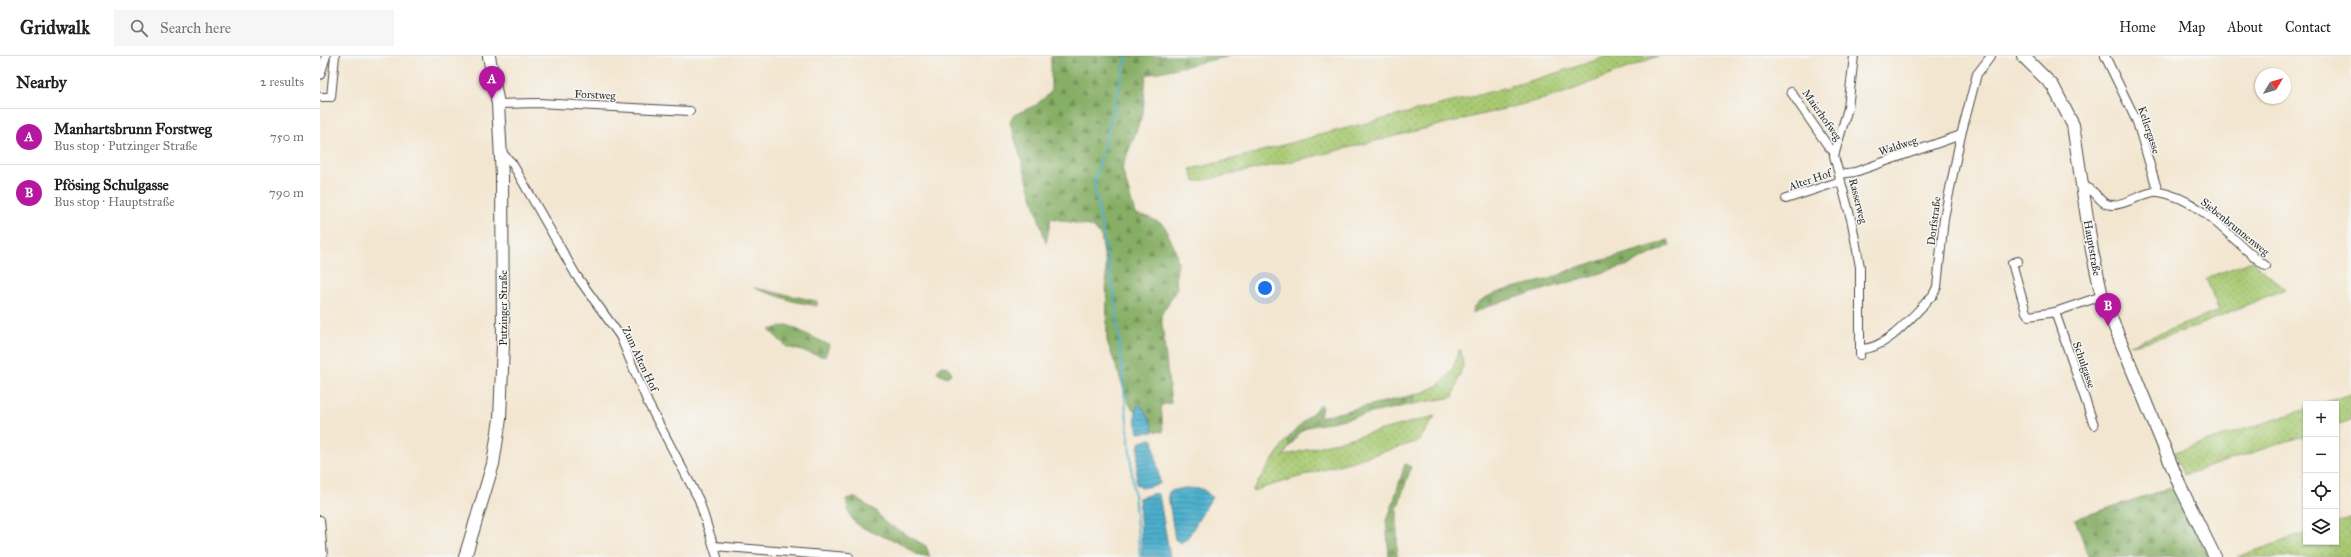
<!DOCTYPE html>
<html lang="en">
<head>
<meta charset="utf-8">
<style>
	:root { --surface:#fff; --page:#f6f6f6; --text:#202124; --muted:#757577; --line:#e0e0e0; --accent:#b5179e }
	body { margin:0; font-family:"IM FELL Great Primer",serif; background:var(--page); color:var(--text) }
	.controls { position:absolute; right:12px; bottom:12px; display:grid; overflow:hidden; border-radius:0px; box-shadow:0 1px 3px #0004 }
	.controls button { width:36px; height:36px; display:grid; place-items:center; padding:0; border:0; border-bottom:1px solid var(--line); background:var(--surface); color:var(--text); font:20px sans-serif }
	.compass { position:absolute; left:1935px; top:12px; width:36px; height:36px; border-radius:50%; background:var(--surface); box-shadow:0 1px 3px #0004; rotate:52deg }
	.you { position:absolute; left:945px; top:232px; width:14px; height:14px; margin:-10px; border:3px solid #fff; border-radius:50%; background:#1a73e8; box-shadow:0 0 0 6px #1a73e833 }
	.badge { display:grid; place-items:center; width:26px; height:26px; border-radius:50%; background:var(--accent); color:#fff; font-size:13px; font-weight:700 }
	.pin { position:absolute; translate:-50% -33px; filter:drop-shadow(0 1px 2px #0008) }
	.pin::after { content:''; position:absolute; top:21px; width:14px; height:12px; background:inherit; clip-path:polygon(0 0,100% 0,50% 100%) }
	.list { margin:0; padding:0; list-style:none }
	h2 { display:flex; justify-content:space-between; align-items:center; height:52px; margin:0; padding:0 16px; font-size:17px }
	h2 small { font-size:13px; font-weight:400; color:var(--muted) }
	.list li { display:grid; grid-template-columns:26px 1fr auto; gap:12px; align-items:center; box-sizing:border-box; height:56px; padding:0 16px; border-top:1px solid var(--line) }
	.list b { display:block; font-size:15px; white-space:nowrap }
	.list p { margin:0; font-size:13px; white-space:nowrap; color:var(--muted) }
	.list em { font-size:13px; font-style:normal; color:var(--muted) }
	.icon { flex:none; width:22px; height:22px; fill:none; stroke:currentColor; stroke-width:2; stroke-linecap:round; stroke-linejoin:round }
	.map { position:relative; flex:none; width:2031px; height:501px; overflow:hidden }
	header { display:flex; align-items:center; gap:24px; box-sizing:border-box; height:56px; padding:0 20px; background:var(--surface); border-bottom:1px solid var(--line) }
	header strong { font-size:19px }
	nav { display:flex; gap:22px; margin-inline-start:auto; font-size:14px }
	.search { width:280px; height:36px; background:var(--page); display:flex; align-items:center; gap:10px; box-sizing:border-box; padding:0 14px; border-radius:0px; color:var(--muted); font-size:15px }
	main { display:flex }
	aside { flex:1; background:var(--surface) }
	.map>svg:first-child { display:block }
	.grass { fill:url(#grass-dots); stroke:#6a7a4f }
	.forest { fill:url(#forest-firs); stroke:#586c48 }
	.water { fill:url(#water-rules); stroke:#3c6d7c }
	.lines { fill:none; stroke-linecap:round; stroke-linejoin:round }
	.stream { stroke:#4dafcc; stroke-width:2 }
	.street-casing { stroke:#494744; stroke-width:10 }
	.secondary-casing { stroke:#494744; stroke-width:14 }
	.street { stroke:#fff; stroke-width:8 }
	.secondary { stroke:#fff; stroke-width:12 }
	.labels { text-anchor:middle; dominant-baseline:central; stroke-width:3; stroke-linejoin:round; paint-order:stroke }
	.street-label { font-size:11px; fill:#2b2b2b; stroke:#f6f6f2 }
</style>
</head>
<body>
<header>
<strong>Gridwalk</strong>
<div class="search"><svg class="icon" aria-label="search" viewBox="0 0 24 24"><circle cx="10" cy="10" r="6"/><path d="M15 15l6 6"/></svg>Search here</div>
<nav><a>Home</a><a>Map</a><a>About</a><a>Contact</a></nav>
</header>
<main>
<aside>
<h2>Nearby<small>2 results</small></h2>
<ul class="list">
<li><span class="badge">A</span><div><b>Manhartsbrunn Forstweg</b><p>Bus stop · Putzinger Straße</p></div><em>750 m</em></li>
<li><span class="badge">B</span><div><b>Pfösing Schulgasse</b><p>Bus stop · Hauptstraße</p></div><em>790 m</em></li>
</ul>
</aside>
<div class="map">
<svg width="2031" height="501" viewBox="0 0 2031 501">
	<defs>
		<pattern id="grass-dots" width="8" height="8" patternUnits="userSpaceOnUse"><rect width="8" height="8" fill="#a9ca73"/><path d="M2 2h.1M6 6h.1" fill="none" stroke="#8aa45f" stroke-width="1.8" stroke-linecap="round"/></pattern>
		<pattern id="forest-firs" width="22" height="20" patternUnits="userSpaceOnUse"><rect width="22" height="20" fill="#86ae65"/><path d="M5 1l3.5 6h-7zM16 11l3.5 6h-7z" fill="#6e8e53"/></pattern>
		<pattern id="water-rules" width="6" height="5" patternUnits="userSpaceOnUse"><rect width="6" height="5" fill="#4dafcc"/><path d="M0 2.5h6" fill="none" stroke="#408fa6"/></pattern>
	</defs>
	<rect width="100%" height="100%" fill="#f6f6f2"/>
	<filter id="ink" filterUnits="userSpaceOnUse"><feTurbulence type="fractalNoise" baseFrequency=".025" numOctaves="2"/><feDisplacementMap in="SourceGraphic" scale="8" xChannelSelector="R" yChannelSelector="G"/><feConvolveMatrix kernelMatrix="1 2 1 2 8 2 1 2 1" color-interpolation-filters="sRGB"/></filter>
	<filter id="wash" filterUnits="userSpaceOnUse"><feTurbulence type="fractalNoise" baseFrequency=".012" numOctaves="4" result="noise"/><feDisplacementMap in="SourceGraphic" scale="16" xChannelSelector="R" yChannelSelector="G"/><feGaussianBlur stdDeviation="0.9" result="paint"/><feColorMatrix in="noise" values="0 0 0 0 0 0 0 0 0 0 0 0 0 0 0 0 0 1.4 0 .05"/><feComposite in="paint" operator="in"/></filter>
	<g filter="url(#wash)">
		<rect width="100%" height="100%" fill="#f3e6d0"/>
		<!-- grass -->
		<g class="grass">
			<path d="M 1288,0 L 1338,0 L 1247,36 L 1224,43 L 991,101 L 875,126 L 870,113 C 921,103 969,86 1019,74 C 1110,51 1200,31 1288,0 Z"/>
			<path d="M 1932,205 L 1965,233 C 1917,252 1860,281 1810,289 L 1899,255 L 1886,222 Z"/>
			<path d="M 1141,294 L 1143,309 L 1133,341 L 1093,348 L 1094,339 C 1118,333 1134,321 1138,295 Z"/>
			<path d="M 2031,338 L 2031,364 L 2016,369 L 2016,348 L 2000,348 Z"/>
			<path d="M 1986,353 L 1986,379 L 1864,419 L 1855,396 Z"/>
			<path d="M 1115,360 L 1099,385 L 932,435 L 967,383 L 970,390 L 963,400 Z"/>
			<path d="M 2031,461 L 2031,501 L 1917,501 L 1986,477 L 1986,486 L 2016,486 L 2016,467 Z"/>
		</g>
		<!-- forest -->
		<g class="forest">
			<path d="M 731,0 L 910,0 L 826,19 L 823,57 L 802,112 L 815,158 L 828,161 L 844,169 L 855,193 L 858,207 L 856,220 L 857,233 L 841,259 L 851,347 L 841,349 L 843,376 L 835,375 L 810,350 L 787,285 L 786,209 L 781,180 L 773,171 L 731,162 L 726,187 L 690,66 L 694,59 L 716,49 L 731,36 Z"/>
			<path d="M 1348,184 L 1350,189 L 1309,209 L 1174,248 L 1152,257 C 1153,248 1163,243 1171,239 C 1190,231 1210,229 1229,223 C 1237,221 1244,216 1252,213 C 1284,203 1317,196 1348,184 Z"/>
			<path d="M 434,232 L 497,245 L 497,250 L 472,245 Z"/>
			<path d="M 468,269 L 509,289 L 505,301 L 467,291 L 449,274 Z"/>
			<path d="M 621,310 L 628,311 L 632,317 L 627,321 L 617,316 Z"/>
			<path d="M 1094,339 L 1093,348 L 988,371 L 981,375 L 970,390 L 967,383 L 1000,349 L 1002,350 L 1000,361 Z"/>
			<path d="M 1085,408 L 1091,411 L 1077,453 L 1077,501 L 1069,501 L 1066,464 L 1071,454 Z"/>
			<path d="M 1853,431 L 1889,501 L 1769,501 L 1755,463 Z"/>
			<path d="M 534,441 L 556,455 L 564,466 L 606,490 L 610,501 L 595,498 C 579,480 539,478 531,461 C 528,456 527,449 526,443 Z"/>
		</g>
		<!-- water -->
		<g class="water">
			<path d="M 817,349 L 822,350 L 832,368 L 833,376 L 818,377 L 815,362 Z"/>
			<path d="M 830,383 L 833,384 L 840,428 L 822,432 L 816,428 L 816,424 L 819,387 Z"/>
			<path d="M 865,432 L 883,433 L 892,441 L 867,483 L 860,487 L 855,483 L 848,439 L 850,435 Z"/>
			<path d="M 835,437 L 839,439 L 850,501 L 822,501 L 819,442 Z"/>
		</g>
		<g class="lines">
			<!-- stream -->
			<path class="stream" d="M 807,0 L 774,128 L 796,250 L 820,501"/>
		</g>
	</g>
	<g filter="url(#ink)">
		<g class="lines">
			<defs>
				<g id="street">
					<path d="M 1534,0 L 1528,52 L 1514,100 L 1532,167 L 1540,211 L 1540,299"/>
					<path d="M 1785,0 L 1817,66 L 1838,136"/>
					<path d="M 0,19 L 6,0"/>
					<path d="M 1471,36 L 1508,90 L 1514,96"/>
					<path d="M 0,41 L 11,41 L 15,0"/>
					<path d="M 178,48 L 218,47 L 370,55"/>
					<path d="M 181,96 L 192,107 L 256,219 L 300,280 L 328,347 L 379,444 L 397,501"/>
					<path d="M 1520,118 L 1535,116 L 1641,79"/>
					<path d="M 1763,131 C 1775,130 1778,149 1792,149 C 1807,149 1827,134 1839,136 C 1883,143 1912,186 1946,210"/>
					<path d="M 1466,143 L 1521,125"/>
					<path d="M 1698,205 L 1692,207 L 1706,256 L 1709,260 L 1735,256 L 1782,240"/>
					<path d="M 1735,256 L 1774,369"/>
					<path d="M 1540,293 C 1567,294 1595,257 1613,239 L 1617,231 L 1624,162 L 1641,79 L 1657,18 L 1671,0"/>
					<path d="M 0,464 L 3,501"/>
					<path d="M 394,490 L 529,501"/>
				</g>
				<g id="secondary">
					<path d="M 1703,0 L 1733,30 L 1753,69 L 1772,195 L 1782,240 L 1860,430 L 1895,501"/>
					<path d="M 145,501 L 173,408 L 180,363 L 183,288 L 182,120 L 178,48 L 169,0"/>
				</g>
			</defs>
			<!-- street casing -->
			<use href="#street" class="street-casing"/>
			<!-- secondary casing -->
			<use href="#secondary" class="secondary-casing"/>
			<!-- street -->
			<use href="#street" class="street"/>
			<!-- secondary -->
			<use href="#secondary" class="secondary"/>
		</g>
	</g>
	<g class="labels">
		<!-- street labels -->
		<g class="street-label">
			<text transform="translate(275 39) rotate(3)">Forstweg</text>
			<text transform="translate(1502 59) rotate(55)">Maierhofweg</text>
			<text transform="translate(1829 74) rotate(72)">Kellergasse</text>
			<text transform="translate(1578 90) rotate(-18)">Waldweg</text>
			<text transform="translate(1490 124) rotate(-19)">Alter Hof</text>
			<text transform="translate(1538 145) rotate(76)">Rasserweg</text>
			<text transform="translate(1614 165) rotate(-83)">Dorfstraße</text>
			<text transform="translate(1915 171) rotate(39)">Siebenbrunnenweg</text>
			<text transform="translate(1772 192) rotate(80)">Hauptstraße</text>
			<text transform="translate(183 252) rotate(-90)">Putzinger Straße</text>
			<text transform="translate(320 303) rotate(65)">Zum Alten Hof</text>
			<text transform="translate(1764 309) rotate(71)">Schulgasse</text>
		</g>
	</g>
</svg>
<div class="controls">
<button>+</button>
<button>−</button>
<button><svg class="icon" aria-label="locate" viewBox="0 0 24 24"><circle cx="12" cy="12" r="6"/><path d="M12 2v4M12 18v4M2 12h4M18 12h4"/></svg></button>
<button><svg class="icon" aria-label="layers" viewBox="0 0 24 24"><path d="M12 4l9 5-9 5-9-5zM3 14l9 5 9-5"/></svg></button>
</div>
<svg class="compass" viewBox="-18 -18 36 36"><path d="M0-13l5 13h-10z" fill="#e53935"/><path d="M0 13l5-13h-10z" fill="#757577"/></svg>
<div class="you"></div>
<div class="pin badge" style="left:172px;top:43px">A</div>
<div class="pin badge" style="left:1788px;top:270px">B</div>
</div>
</main>
</body>
</html>
